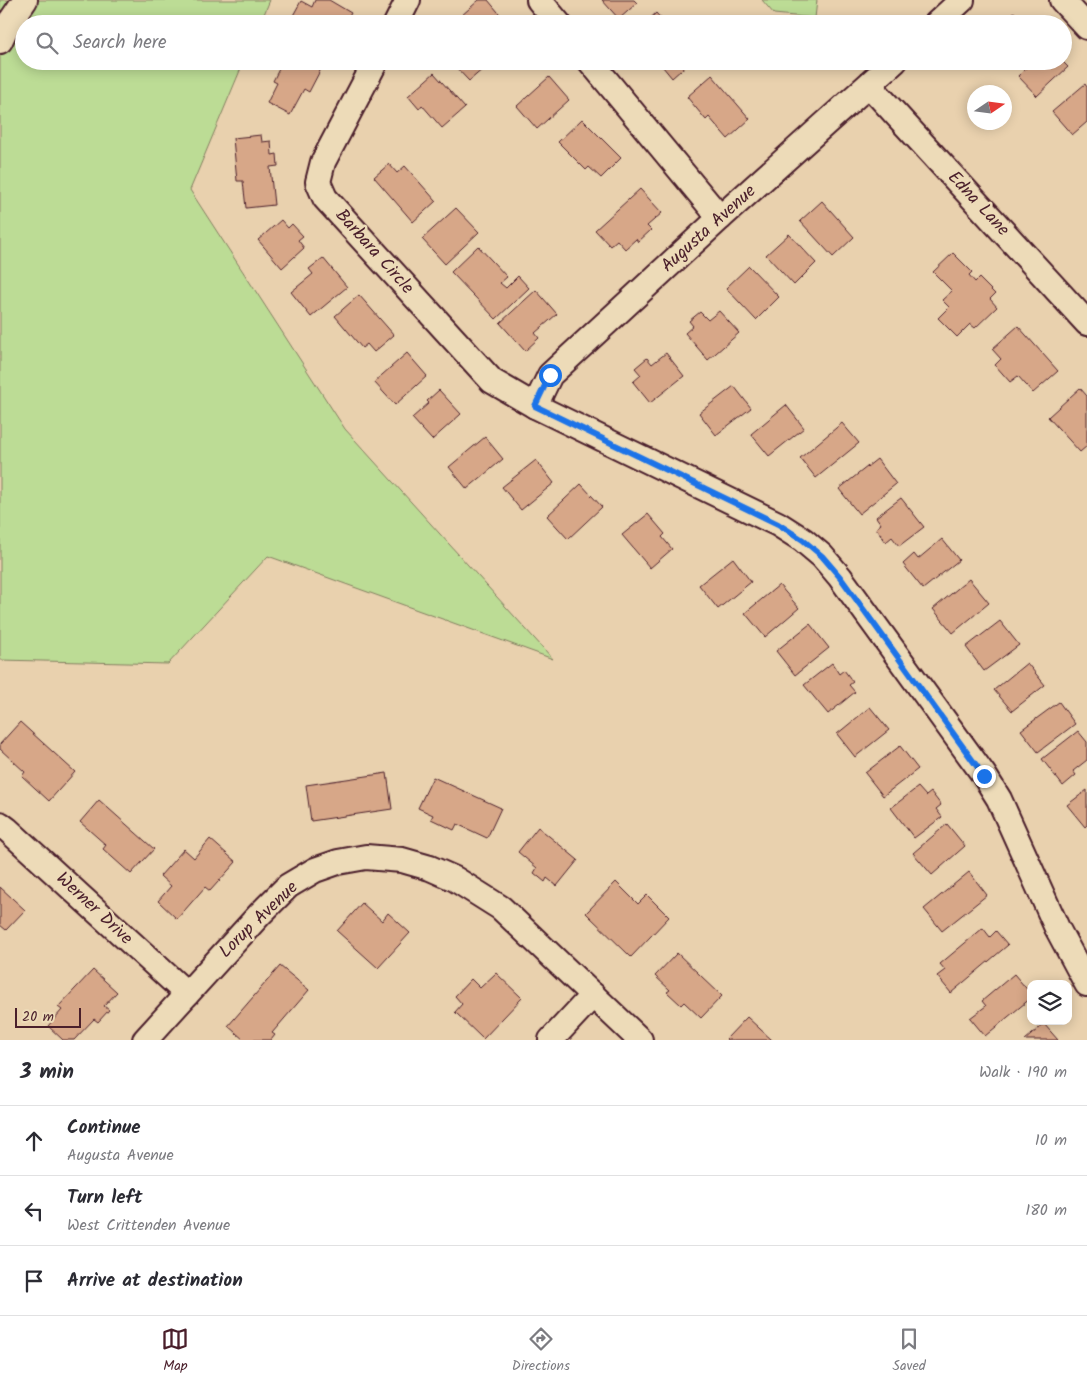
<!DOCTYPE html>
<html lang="en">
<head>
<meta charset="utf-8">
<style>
	:root { --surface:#fff; --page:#f7f7f7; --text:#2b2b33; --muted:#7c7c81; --line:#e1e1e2; --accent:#4a1f2b }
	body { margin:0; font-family:Kalam,sans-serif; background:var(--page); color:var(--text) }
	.controls { position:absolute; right:15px; bottom:15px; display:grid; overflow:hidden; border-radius:10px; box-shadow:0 2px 12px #0003 }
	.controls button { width:45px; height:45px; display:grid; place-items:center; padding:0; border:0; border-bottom:1px solid var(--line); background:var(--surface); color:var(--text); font:25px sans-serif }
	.compass { position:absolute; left:967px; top:85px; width:45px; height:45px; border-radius:50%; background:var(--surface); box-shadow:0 2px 12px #0003; rotate:77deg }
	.scale { position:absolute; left:15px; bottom:12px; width:66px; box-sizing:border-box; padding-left:5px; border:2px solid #4a1f2b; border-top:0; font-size:14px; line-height:18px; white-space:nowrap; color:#4a1f2b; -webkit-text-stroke:4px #eddbb8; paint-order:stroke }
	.stop { position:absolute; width:15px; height:15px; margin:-11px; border:4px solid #1a73e8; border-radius:50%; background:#fff }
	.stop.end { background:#1a73e8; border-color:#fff; box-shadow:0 1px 5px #0008 }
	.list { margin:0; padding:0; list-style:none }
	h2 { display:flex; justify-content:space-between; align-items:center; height:65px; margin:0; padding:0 20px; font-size:21px }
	h2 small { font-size:16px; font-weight:400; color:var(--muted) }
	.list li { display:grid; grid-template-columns:32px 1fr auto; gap:15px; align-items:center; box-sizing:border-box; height:70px; padding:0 20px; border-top:1px solid var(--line) }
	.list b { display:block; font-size:19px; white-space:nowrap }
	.list p { margin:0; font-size:16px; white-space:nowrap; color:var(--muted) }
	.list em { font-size:16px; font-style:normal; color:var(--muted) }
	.icon { flex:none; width:28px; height:28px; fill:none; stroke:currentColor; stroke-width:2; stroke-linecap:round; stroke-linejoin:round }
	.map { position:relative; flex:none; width:1087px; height:1040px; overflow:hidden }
	.search { position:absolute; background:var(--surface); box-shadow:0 2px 12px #0003; left:15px; right:15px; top:15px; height:55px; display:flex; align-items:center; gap:12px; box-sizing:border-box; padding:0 18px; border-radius:28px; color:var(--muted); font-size:19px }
	.sheet { height:275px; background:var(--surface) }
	nav { display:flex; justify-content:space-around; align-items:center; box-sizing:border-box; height:70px; border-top:1px solid var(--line); background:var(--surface); font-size:14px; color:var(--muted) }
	nav a { display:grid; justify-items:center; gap:2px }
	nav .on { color:var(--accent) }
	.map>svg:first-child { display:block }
	.green { fill:#bcdc95; stroke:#837e60 }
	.building { fill:#d7a788; stroke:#4a1f2b }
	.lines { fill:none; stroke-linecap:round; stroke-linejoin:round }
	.minor-casing { stroke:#4a1f2b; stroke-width:28 }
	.minor { stroke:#eddbb8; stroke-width:24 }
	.route { stroke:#1a73e8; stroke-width:6 }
	.labels { text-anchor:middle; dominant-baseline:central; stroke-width:5; stroke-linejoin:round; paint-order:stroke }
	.street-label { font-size:18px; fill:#4a1f2b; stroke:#eddbb8 }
</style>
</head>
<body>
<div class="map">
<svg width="1087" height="1040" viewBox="0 0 1087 1040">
	<rect width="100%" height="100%" fill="#e9d1ae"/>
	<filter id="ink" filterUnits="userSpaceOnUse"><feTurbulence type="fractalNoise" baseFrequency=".02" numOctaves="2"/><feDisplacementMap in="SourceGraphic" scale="10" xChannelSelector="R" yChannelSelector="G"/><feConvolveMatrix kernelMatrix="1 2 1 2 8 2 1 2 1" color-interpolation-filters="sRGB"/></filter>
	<g filter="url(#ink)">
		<!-- green -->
		<g class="green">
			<path d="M 0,0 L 270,0 L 260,24 L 24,24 L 24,61 L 244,61 L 190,190 L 345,429 L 553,659 L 268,556 L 168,664 L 0,660 Z"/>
			<path d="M 762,0 L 817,0 L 815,18 L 774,14 Z"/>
		</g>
		<!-- building -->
		<g class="building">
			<path d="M 315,0 L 329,0 L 351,13 L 345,24 L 296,24 L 290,21 L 301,1 L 312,7 Z"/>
			<path d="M 479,0 L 488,0 L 508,24 L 468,24 L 461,16 Z"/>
			<path d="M 602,0 L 634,0 L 637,3 L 619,19 Z"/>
			<path d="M 1014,12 L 1025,24 L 1002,24 Z"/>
			<path d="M 656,13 L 666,24 L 644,24 Z"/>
			<path d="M 283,61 L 320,61 L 319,65 L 322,67 L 309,92 L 304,89 L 290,115 L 267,103 L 277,83 L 273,81 Z"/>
			<path d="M 450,61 L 490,61 L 491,62 L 469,81 Z"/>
			<path d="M 658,61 L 689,61 L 690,62 L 672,78 Z"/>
			<path d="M 1033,61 L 1062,61 L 1068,67 L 1037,96 L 1018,76 Z"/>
			<path d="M 434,73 L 465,108 L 442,128 L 422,105 L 419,109 L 408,96 Z"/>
			<path d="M 712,75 L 750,119 L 728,139 L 709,117 L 706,120 L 687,97 Z"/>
			<path d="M 549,77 L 569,100 L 537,129 L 517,106 Z"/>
			<path d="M 1085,84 L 1087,87 L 1087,122 L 1072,135 L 1052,112 Z"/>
			<path d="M 582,119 L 621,158 L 601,178 L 589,167 L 586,170 L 558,142 Z"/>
			<path d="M 261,135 L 262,142 L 271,141 L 272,155 L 277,154 L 278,166 L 270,167 L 274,205 L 246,208 L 243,181 L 237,181 L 233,138 Z"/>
			<path d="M 389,164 L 397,173 L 405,166 L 436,201 L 413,222 L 374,177 Z"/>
			<path d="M 640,189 L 662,213 L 647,226 L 651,230 L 638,242 L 636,239 L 625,249 L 617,240 L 610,246 L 595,230 Z"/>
			<path d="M 822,201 L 854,237 L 833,257 L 800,221 Z"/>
			<path d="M 456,208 L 479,232 L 445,264 L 422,239 Z"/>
			<path d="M 281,220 L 288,228 L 292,224 L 303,236 L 298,240 L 304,248 L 282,268 L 258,240 Z"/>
			<path d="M 789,234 L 816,263 L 794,285 L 766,255 Z"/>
			<path d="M 478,246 L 507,277 L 500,283 L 506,288 L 518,276 L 529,288 L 496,319 L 451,272 Z"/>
			<path d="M 953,253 L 972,272 L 969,275 L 975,282 L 979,278 L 995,294 L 990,299 L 997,307 L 975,328 L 970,324 L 957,337 L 938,318 L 949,307 L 942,300 L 952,291 L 933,272 Z"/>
			<path d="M 323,258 L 347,287 L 311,317 L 291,292 L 313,274 L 309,269 Z"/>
			<path d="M 749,266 L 779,297 L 756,320 L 726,288 Z"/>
			<path d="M 536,290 L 557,314 L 535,333 L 539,338 L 525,351 L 500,323 Z"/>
			<path d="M 359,295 L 394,335 L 374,352 L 367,344 L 362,348 L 335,316 Z"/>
			<path d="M 719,311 L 739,333 L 708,360 L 685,333 L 693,326 L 689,321 L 700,312 L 708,320 Z"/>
			<path d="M 1018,326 L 1058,371 L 1033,393 L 1018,376 L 1010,382 L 995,365 L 1001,359 L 992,349 Z"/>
			<path d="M 407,353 L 427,376 L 395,405 L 374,382 Z"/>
			<path d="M 666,353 L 684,376 L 650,403 L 633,382 L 641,375 L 635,368 L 647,358 L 652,364 Z"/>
			<path d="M 734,386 L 751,408 L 716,435 L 699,413 Z"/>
			<path d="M 1080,388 L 1087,396 L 1087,446 L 1080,452 L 1048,417 Z"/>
			<path d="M 439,390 L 461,414 L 432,440 L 412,418 L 429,403 L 427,401 Z"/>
			<path d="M 786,405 L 804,428 L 769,456 L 751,434 Z"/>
			<path d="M 842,423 L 859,443 L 816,478 L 800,458 Z"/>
			<path d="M 485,437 L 503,459 L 467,489 L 449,467 Z"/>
			<path d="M 877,459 L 896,484 L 859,514 L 839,489 Z"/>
			<path d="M 536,460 L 554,483 L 521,510 L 502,487 Z"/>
			<path d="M 581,484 L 602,507 L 568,539 L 547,516 Z"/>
			<path d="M 901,498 L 924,527 L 899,546 L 892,537 L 886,542 L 876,528 L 881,524 L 876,517 Z"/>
			<path d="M 648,514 L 665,534 L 662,537 L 672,549 L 650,568 L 622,535 Z"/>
			<path d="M 942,539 L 959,560 L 923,589 L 903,564 L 914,554 L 918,559 Z"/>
			<path d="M 733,558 L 751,582 L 718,609 L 699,585 Z"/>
			<path d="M 969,579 L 989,603 L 953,633 L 933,609 Z"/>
			<path d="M 779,585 L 799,608 L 765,637 L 745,613 Z"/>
			<path d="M 1000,621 L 1019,645 L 984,671 L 966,647 Z"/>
			<path d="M 810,624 L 829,648 L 795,675 L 776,651 Z"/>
			<path d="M 832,663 L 839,674 L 844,670 L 853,682 L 849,685 L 855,692 L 828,714 L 804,685 Z"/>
			<path d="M 1027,663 L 1045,685 L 1012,711 L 994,690 Z"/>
			<path d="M 1059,702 L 1075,724 L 1038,752 L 1021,730 Z"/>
			<path d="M 870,707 L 889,730 L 855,757 L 837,734 Z"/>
			<path d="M 20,722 L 75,772 L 49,801 L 22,776 L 25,772 L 0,749 L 0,744 Z"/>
			<path d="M 1078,731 L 1087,742 L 1087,760 L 1073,771 L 1076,775 L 1063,786 L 1042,759 Z"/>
			<path d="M 900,746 L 918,769 L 883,796 L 865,773 Z"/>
			<path d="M 387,773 L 392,809 L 311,821 L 306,785 Z"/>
			<path d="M 433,777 L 501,808 L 487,838 L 457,824 L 454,830 L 431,819 L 433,815 L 418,808 Z"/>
			<path d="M 918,787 L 926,796 L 931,792 L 941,805 L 936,809 L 942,817 L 914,838 L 891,808 Z"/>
			<path d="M 1087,790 L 1087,825 L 1085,827 L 1067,805 Z"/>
			<path d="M 99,800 L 154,849 L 131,874 L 103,849 L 106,845 L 80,822 Z"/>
			<path d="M 947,824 L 965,846 L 932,875 L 913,853 Z"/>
			<path d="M 538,827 L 578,860 L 557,886 L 547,878 L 545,882 L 534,873 L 537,868 L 518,852 Z"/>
			<path d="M 210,839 L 236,862 L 210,891 L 205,887 L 177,919 L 158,901 L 171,886 L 160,876 L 184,849 L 194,858 Z"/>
			<path d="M 969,872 L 987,895 L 942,931 L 924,909 Z"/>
			<path d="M 616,882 L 638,904 L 647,895 L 669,917 L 631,957 L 586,913 Z"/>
			<path d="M 0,887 L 25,910 L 6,930 L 0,925 Z"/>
			<path d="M 362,903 L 382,921 L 388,913 L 410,933 L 378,968 L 337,931 Z"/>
			<path d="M 983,928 L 990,937 L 996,931 L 1008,945 L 951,993 L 937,976 L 945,970 L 940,964 Z"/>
			<path d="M 677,953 L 722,996 L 701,1018 L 684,1002 L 681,1005 L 667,992 L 670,990 L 655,976 Z"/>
			<path d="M 280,966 L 309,990 L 272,1033 L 275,1035 L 271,1040 L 244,1040 L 228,1026 Z"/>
			<path d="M 93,970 L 117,992 L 104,1006 L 109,1010 L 98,1022 L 94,1019 L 74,1040 L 63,1040 L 48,1026 L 62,1010 L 58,1007 Z"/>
			<path d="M 496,973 L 522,998 L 483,1039 L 455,1012 L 462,1004 L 455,996 L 471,979 L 480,988 Z"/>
			<path d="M 1014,974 L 1031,994 L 1031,998 L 985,1036 L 970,1018 L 986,1006 L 982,1001 Z"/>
			<path d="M 747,1017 L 772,1040 L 727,1040 L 726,1039 Z"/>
			<path d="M 1044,1024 L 1058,1040 L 1025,1040 Z"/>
		</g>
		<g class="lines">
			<defs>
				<g id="minor">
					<path d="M 539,0 L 559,24"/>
					<path d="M 1062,0 L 1087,27"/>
					<path d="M 396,24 L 408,0"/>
					<path d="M 936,24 L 962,0"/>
					<path d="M 0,41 L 6,28 L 25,0"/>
					<path d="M 376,61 L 323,162 L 318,182 L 325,198 L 492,381 L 535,406 L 778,524 L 803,540 L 822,556 L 840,577 L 984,775 L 999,799 L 1057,928 L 1087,984"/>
					<path d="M 590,61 L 720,218"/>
					<path d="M 869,85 L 1087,323"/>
					<path d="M 535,406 L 550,375 L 720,218 L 895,61"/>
					<path d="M 0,824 L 8,830 L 187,994"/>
					<path d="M 145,1040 L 260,914 L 288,886 L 315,870 L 338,862 L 366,857 L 402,860 L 430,868 L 455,879 L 501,908 L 640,1040"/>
					<path d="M 551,1040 L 593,995"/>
				</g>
			</defs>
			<!-- minor casing -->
			<use href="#minor" class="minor-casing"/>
			<!-- minor -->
			<use href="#minor" class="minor"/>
		</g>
	</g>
	<g class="lines" filter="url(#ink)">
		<!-- route -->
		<path class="route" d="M 550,375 L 535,406 L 778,524 L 803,540 L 822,556 L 840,577 L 984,776"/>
	</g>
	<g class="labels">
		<!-- street labels -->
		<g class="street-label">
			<text transform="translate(978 204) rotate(47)">Edna Lane</text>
			<text transform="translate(709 229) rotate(-42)">Augusta Avenue</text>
			<text transform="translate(374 252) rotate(48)">Barbara Circle</text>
			<text transform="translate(94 909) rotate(43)">Werner Drive</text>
			<text transform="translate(259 920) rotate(-44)">Lorup Avenue</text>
		</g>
	</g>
</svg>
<div class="controls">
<button><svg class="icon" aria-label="layers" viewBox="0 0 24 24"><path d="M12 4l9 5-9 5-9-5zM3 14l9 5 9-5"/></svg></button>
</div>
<svg class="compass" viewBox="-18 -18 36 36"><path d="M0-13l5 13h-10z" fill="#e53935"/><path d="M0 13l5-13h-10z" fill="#7c7c81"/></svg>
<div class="scale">20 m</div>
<div class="stop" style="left:550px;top:375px"></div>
<div class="stop end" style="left:984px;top:776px"></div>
<div class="search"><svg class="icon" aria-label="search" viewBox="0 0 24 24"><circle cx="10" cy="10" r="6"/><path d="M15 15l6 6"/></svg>Search here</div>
</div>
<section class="sheet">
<h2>3 min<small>Walk · 190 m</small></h2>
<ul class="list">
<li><svg class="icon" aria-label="ahead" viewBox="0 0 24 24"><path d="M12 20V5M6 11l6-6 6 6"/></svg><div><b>Continue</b><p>Augusta Avenue</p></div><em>10 m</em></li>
<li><svg class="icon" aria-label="left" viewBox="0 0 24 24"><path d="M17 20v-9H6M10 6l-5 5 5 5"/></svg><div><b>Turn left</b><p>West Crittenden Avenue</p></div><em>180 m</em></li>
<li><svg class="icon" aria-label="arrive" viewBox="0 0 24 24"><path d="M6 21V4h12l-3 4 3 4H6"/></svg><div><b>Arrive at destination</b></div></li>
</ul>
</section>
<nav>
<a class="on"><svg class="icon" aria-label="map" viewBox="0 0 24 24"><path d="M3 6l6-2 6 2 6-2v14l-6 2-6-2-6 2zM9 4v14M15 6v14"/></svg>Map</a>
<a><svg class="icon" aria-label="directions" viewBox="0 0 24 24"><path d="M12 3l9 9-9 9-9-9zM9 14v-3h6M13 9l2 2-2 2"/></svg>Directions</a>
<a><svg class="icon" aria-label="saved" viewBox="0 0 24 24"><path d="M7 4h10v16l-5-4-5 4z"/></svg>Saved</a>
</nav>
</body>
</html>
